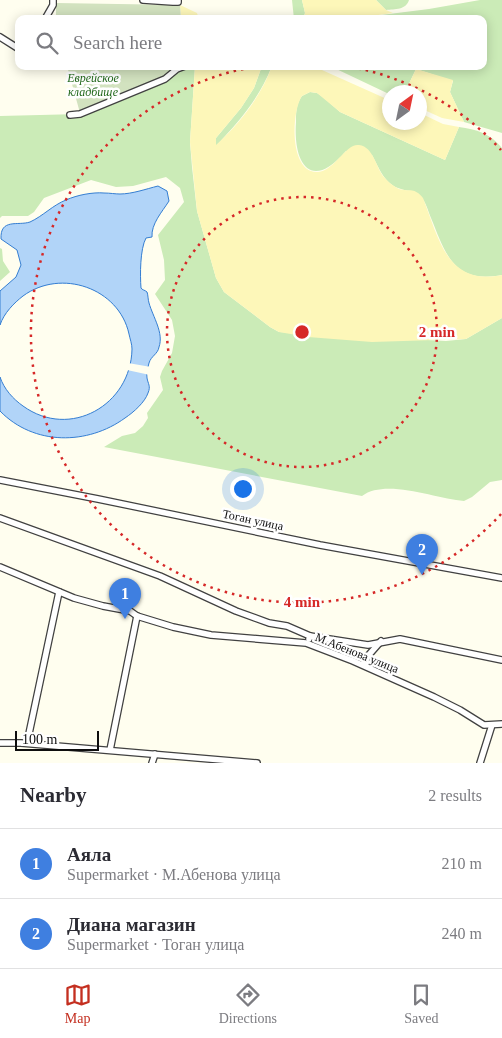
<!DOCTYPE html>
<html lang="en">
<head>
<meta charset="utf-8">
<style>
	:root { --surface:#fff; --page:#f2f2f3; --text:#2b2b33; --muted:#7c7c81; --line:#e1e1e2; --accent:#c42f20 }
	body { margin:0; font-family:"Times New Roman",serif; background:var(--page); color:var(--text) }
	.compass { position:absolute; left:382px; top:85px; width:45px; height:45px; border-radius:50%; background:var(--surface); box-shadow:0 2px 12px #0003; rotate:33deg }
	.scale { position:absolute; left:15px; bottom:12px; width:84px; box-sizing:border-box; padding-left:5px; border:2px solid #0e0e0e; border-top:0; font-size:14px; line-height:18px; white-space:nowrap; color:#0e0e0e; -webkit-text-stroke:4px #fff; paint-order:stroke }
	.you { position:absolute; left:242px; top:488px; width:18px; height:18px; margin:-12px; border:4px solid #fff; border-radius:50%; background:#1a73e8; box-shadow:0 0 0 8px #1a73e833 }
	.badge { display:grid; place-items:center; width:32px; height:32px; border-radius:50%; background:var(--accent); color:#fff; font-size:16px; font-weight:700 }
	.pin { position:absolute; translate:-50% -41px; filter:drop-shadow(0 1px 2px #0008) }
	.pin::after { content:''; position:absolute; top:26px; width:18px; height:15px; background:inherit; clip-path:polygon(0 0,100% 0,50% 100%) }
	.list { margin:0; padding:0; list-style:none }
	h2 { display:flex; justify-content:space-between; align-items:center; height:65px; margin:0; padding:0 20px; font-size:21px }
	h2 small { font-size:16px; font-weight:400; color:var(--muted) }
	.list li { display:grid; grid-template-columns:32px 1fr auto; gap:15px; align-items:center; box-sizing:border-box; height:70px; padding:0 20px; border-top:1px solid var(--line) }
	.list b { display:block; font-size:19px; white-space:nowrap }
	.list p { margin:0; font-size:16px; white-space:nowrap; color:var(--muted) }
	.list em { font-size:16px; font-style:normal; color:var(--muted) }
	.icon { flex:none; width:28px; height:28px; fill:none; stroke:currentColor; stroke-width:2; stroke-linecap:round; stroke-linejoin:round }
	.map { position:relative; flex:none; width:502px; height:763px; overflow:hidden }
	.search { position:absolute; background:var(--surface); box-shadow:0 2px 12px #0003; left:15px; right:15px; top:15px; height:55px; display:flex; align-items:center; gap:12px; box-sizing:border-box; padding:0 18px; border-radius:10px; color:var(--muted); font-size:19px }
	.sheet { height:205px; background:var(--surface) }
	nav { display:flex; justify-content:space-around; align-items:center; box-sizing:border-box; height:70px; border-top:1px solid var(--line); background:var(--surface); font-size:14px; color:var(--muted) }
	nav a { display:grid; justify-items:center; gap:2px }
	nav .on { color:var(--accent) }
	.map>svg:first-child { display:block }
	.green { fill:#cbebb7 }
	.sand { fill:#fdf7b9 }
	.cemetery { fill:#d2e2bf }
	.water { fill:#b1d4f8; stroke:#357ed2 }
	.pier { fill:#fffeef }
	.lines { fill:none; stroke-linecap:round; stroke-linejoin:round }
	.street-casing { stroke:#414141; stroke-width:8 }
	.street { stroke:#fff; stroke-width:5.5 }
	.ring { fill:none; stroke:#d62828; stroke-width:2.5; stroke-dasharray:2.5 5 }
	.labels { text-anchor:middle; dominant-baseline:central; stroke-width:5; stroke-linejoin:round; paint-order:stroke }
	.park-label { font-size:12px; font-style:italic; fill:#21681b; stroke:#fff }
	.street-label { font-size:12px; fill:#0e0e0e; stroke:#fff }
	.centre { fill:#d62828; stroke:#fff; stroke-width:2.5 }
	.ring-label { font-size:15px; text-anchor:middle; font-weight:bold; fill:#d62828; stroke:#fff; stroke-width:5; stroke-linejoin:round; paint-order:stroke }
</style>
</head>
<body>
<div class="map">
<svg width="502" height="763" viewBox="0 0 502 763">
	<rect width="100%" height="100%" fill="#fffeef"/>
	<!-- green -->
	<g class="green">
		<path d="M 292,0 L 302,0 L 305,13 L 303,19 L 294,19 Z"/>
		<path d="M 376,0 L 409,0 C 406,10 395,9 386,10 Z"/>
		<path d="M 480,0 L 502,0 L 502,133 L 464,122 L 450,92 L 453,81 L 416,69 L 405,92 L 390,92 L 389,94 L 330,66 L 483,66 L 483,19 L 349,19 L 429,9 Z"/>
		<path d="M 176,66 L 195,66 L 190,142 L 192,167 L 197,211 L 216,278 L 224,292 L 270,327 L 279,332 L 446,341 L 466,339 L 502,318 L 502,480 L 490,482 L 472,497 L 464,501 C 436,499 386,478 362,496 L 104,447 L 122,436 L 135,433 L 143,426 L 148,418 L 147,413 L 163,390 L 160,377 L 162,371 L 172,353 L 175,336 L 172,320 L 155,294 L 165,280 L 164,260 L 158,235 L 184,202 L 180,188 L 166,177 L 133,186 L 116,187 L 91,180 L 44,198 L 34,212 L 28,216 L 2,216 L 0,218 L 0,116 L 80,114 Z"/>
		<path d="M 262,66 L 272,66 C 259,99 239,121 216,146 L 216,138 L 241,108 L 254,88 Z"/>
		<path d="M 310,92 L 317,93 L 323,97 L 340,112 L 445,160 L 459,127 C 476,129 491,134 502,148 L 502,275 C 454,284 446,255 431,218 C 428,211 426,202 421,197 C 413,189 410,192 401,189 C 385,185 379,168 372,155 L 346,151 C 311,192 293,164 296,122 C 296,113 296,104 302,96 Z"/>
		<path d="M 0,248 L 2,249 L 3,261 L 10,272 L 0,281 Z"/>
	</g>
	<!-- sand -->
	<g class="sand">
		<path d="M 302,0 L 376,0 L 386,10 L 393,13 L 349,19 L 303,19 L 305,13 Z"/>
		<path d="M 180,5 L 197,13 L 199,19 L 181,19 Z"/>
		<path d="M 195,66 L 262,66 L 254,88 L 241,108 L 216,138 L 216,145 C 240,123 260,98 272,66 L 313,66 L 389,100 L 390,122 L 420,122 L 420,113 L 443,124 L 459,127 L 445,160 L 340,112 L 317,93 L 310,92 L 302,96 C 291,112 289,174 318,172 C 335,170 346,143 359,145 C 374,147 376,168 384,177 C 388,182 393,186 399,189 C 411,192 414,187 423,198 C 439,239 447,286 502,275 L 502,318 L 466,339 L 372,342 L 308,337 L 279,332 L 270,327 L 224,292 L 216,278 L 197,211 L 190,142 Z"/>
		<path d="M 416,69 L 453,80 L 450,92 L 464,122 L 442,118 L 420,108 L 420,92 L 405,92 Z"/>
	</g>
	<!-- cemetery -->
	<g class="cemetery">
		<path d="M 56,3 L 180,5 L 181,19 L 56,19 Z"/>
		<path d="M 67,66 L 176,66 L 169,74 L 80,113 Z"/>
	</g>
	<!-- water -->
	<path class="water" d="M 158,186 L 167,191 L 169,201 C 162,212 151,224 152,237 L 146,238 C 140,249 140,275 141,288 C 142,290 145,290 147,292 C 148,294 148,300 149,303 C 153,317 164,333 159,347 C 158,354 151,356 149,363 C 148,367 146,374 147,378 C 148,384 151,386 148,393 C 145,402 134,412 125,418 C 88,445 34,446 0,411 L 0,377 C 4,389 13,399 23,406 C 70,440 131,405 132,349 C 132,344 130,339 129,334 C 119,288 61,268 23,296 C 14,303 4,313 0,325 L 0,291 L 16,277 L 21,265 L 17,250 L 1,239 C 0,218 18,226 30,222 C 43,216 53,205 66,200 C 77,195 93,192 104,193 C 110,193 115,194 120,194 C 132,194 146,189 158,186 Z"/>
	<!-- pier -->
	<path class="pier" d="M 128,363 L 151,367 L 150,375 L 127,370 Z"/>
	<g class="lines">
		<defs>
			<g id="street">
				<path d="M 143,0 L 173,2 L 178,2 L 178,0"/>
				<path d="M 45,19 L 53,5 L 53,0"/>
				<path d="M 0,37 L 19,49"/>
				<path d="M 70,115 L 80,114 L 165,79 L 177,69 L 185,66"/>
				<path d="M 0,480 L 98,499 L 320,545 L 502,578"/>
				<path d="M 0,518 L 160,576 L 236,611 L 269,623 L 287,626 L 310,636"/>
				<path d="M 0,567 L 74,598 L 103,606 L 130,611 L 137,616 L 173,627 L 211,635 L 306,643 L 353,661 L 434,697 L 460,710 L 484,725 L 502,724"/>
				<path d="M 309,639 L 310,636 L 368,645 L 400,639 L 502,660"/>
				<path d="M 364,665 L 367,657 L 381,641"/>
				<path d="M 0,743 L 21,743 L 257,763"/>
				<path d="M 27,743 L 59,592"/>
				<path d="M 110,750 L 137,616"/>
				<path d="M 152,763 L 155,754"/>
				<path d="M 480,763 L 492,725"/>
			</g>
		</defs>
		<!-- street casing -->
		<use href="#street" class="street-casing"/>
		<!-- street -->
		<use href="#street" class="street"/>
	</g>
	<!-- distance rings -->
	<g class="ring">
		<circle cx="302" cy="332" r="135"/>
		<path d="M501 514A270 270 0 1 1 253 67M351 67A270 270 0 0 1 501 150"/>
	</g>
	<g class="labels">
		<!-- park labels -->
		<g class="park-label">
			<text x="93" y="78">Еврейское<tspan x="93" dy="14">кладбище</tspan></text>
		</g>
		<!-- street labels -->
		<g class="street-label">
			<text transform="translate(253 520) rotate(12)">Тоган улица</text>
			<text transform="translate(357 653) rotate(22)">М.Абенова улица</text>
		</g>
	</g>
	<circle cx="302" cy="332" r="8" class="centre"/>
	<g class="ring-label">
		<text x="437" y="337">2 min</text>
		<text x="302" y="607">4 min</text>
	</g>
</svg>
<svg class="compass" viewBox="-18 -18 36 36"><path d="M0-13l5 13h-10z" fill="#e53935"/><path d="M0 13l5-13h-10z" fill="#7c7c81"/></svg>
<div class="scale">100 m</div>
<div class="you"></div>
<div class="pin badge" style="left:125px;top:619px;background:#3f7fe0">1</div>
<div class="pin badge" style="left:422px;top:575px;background:#3f7fe0">2</div>
<div class="search"><svg class="icon" aria-label="search" viewBox="0 0 24 24"><circle cx="10" cy="10" r="6"/><path d="M15 15l6 6"/></svg>Search here</div>
</div>
<section class="sheet">
<h2>Nearby<small>2 results</small></h2>
<ul class="list">
<li><span class="badge" style="background:#3f7fe0">1</span><div><b>Аяла</b><p>Supermarket · М.Абенова улица</p></div><em>210 m</em></li>
<li><span class="badge" style="background:#3f7fe0">2</span><div><b>Диана магазин</b><p>Supermarket · Тоган улица</p></div><em>240 m</em></li>
</ul>
</section>
<nav>
<a class="on"><svg class="icon" aria-label="map" viewBox="0 0 24 24"><path d="M3 6l6-2 6 2 6-2v14l-6 2-6-2-6 2zM9 4v14M15 6v14"/></svg>Map</a>
<a><svg class="icon" aria-label="directions" viewBox="0 0 24 24"><path d="M12 3l9 9-9 9-9-9zM9 14v-3h6M13 9l2 2-2 2"/></svg>Directions</a>
<a><svg class="icon" aria-label="saved" viewBox="0 0 24 24"><path d="M7 4h10v16l-5-4-5 4z"/></svg>Saved</a>
</nav>
</body>
</html>
